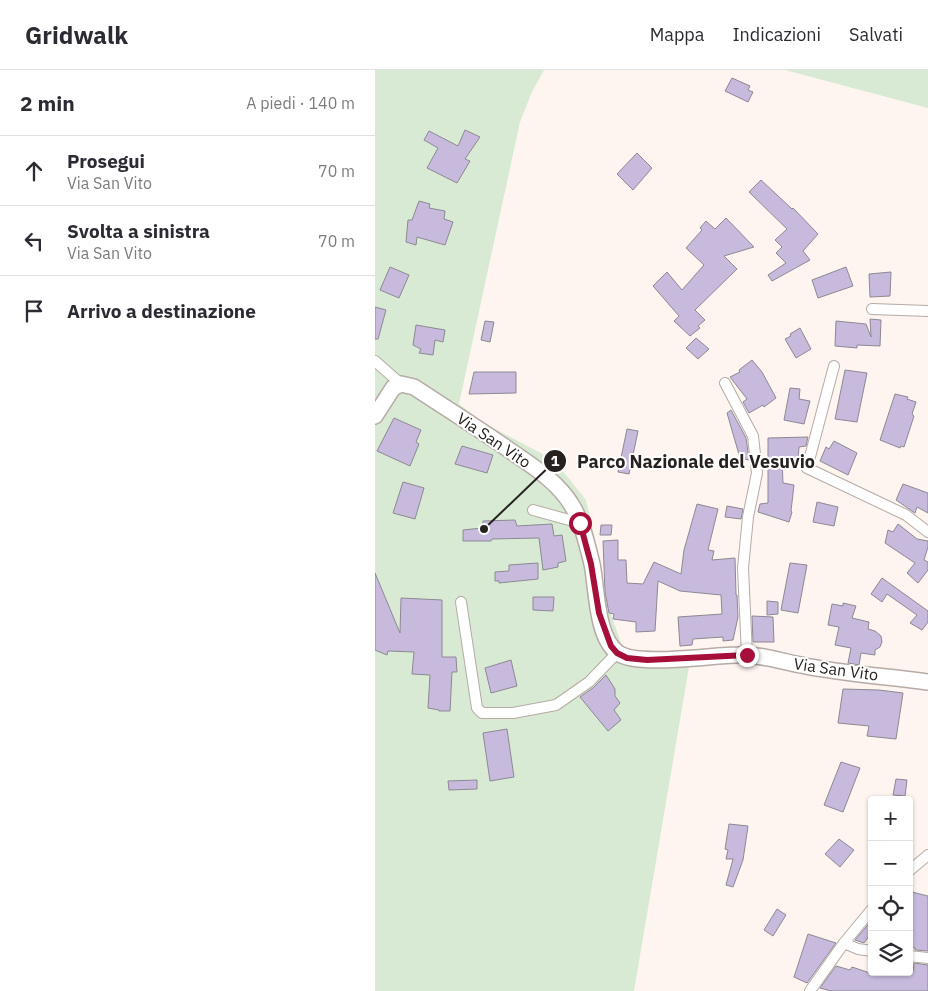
<!DOCTYPE html>
<html lang="it">
<head>
<meta charset="utf-8">
<style>
	:root { --surface:#fff; --page:#f7f7f7; --text:#2b2b33; --muted:#7c7c81; --line:#e1e1e2 }
	body { margin:0; font-family:"IBM Plex Sans",sans-serif; background:var(--page); color:var(--text) }
	.controls { position:absolute; right:15px; bottom:15px; display:grid; overflow:hidden; border-radius:5px; box-shadow:0 1px 4px #0004 }
	.controls button { width:45px; height:45px; display:grid; place-items:center; padding:0; border:0; border-bottom:1px solid var(--line); background:var(--surface); color:var(--text); font:25px sans-serif }
	.stop { position:absolute; width:15px; height:15px; margin:-11px; border:4px solid #a70f3b; border-radius:50%; background:#fff }
	.stop.end { background:#a70f3b; border-color:#fff; box-shadow:0 1px 5px #0008 }
	.list { margin:0; padding:0; list-style:none }
	h2 { display:flex; justify-content:space-between; align-items:center; height:65px; margin:0; padding:0 20px; font-size:21px }
	h2 small { font-size:16px; font-weight:400; color:var(--muted) }
	.list li { display:grid; grid-template-columns:32px 1fr auto; gap:15px; align-items:center; box-sizing:border-box; height:70px; padding:0 20px; border-top:1px solid var(--line) }
	.list b { display:block; font-size:19px; white-space:nowrap }
	.list p { margin:0; font-size:16px; white-space:nowrap; color:var(--muted) }
	.list em { font-size:16px; font-style:normal; color:var(--muted) }
	.icon { flex:none; width:28px; height:28px; fill:none; stroke:currentColor; stroke-width:2; stroke-linecap:round; stroke-linejoin:round }
	.map { position:relative; flex:none; width:553px; height:921px; overflow:hidden }
	header { display:flex; align-items:center; gap:30px; box-sizing:border-box; height:70px; padding:0 25px; background:var(--surface); border-bottom:1px solid var(--line) }
	header strong { font-size:24px }
	nav { display:flex; gap:28px; margin-inline-start:auto; font-size:18px }
	main { display:flex }
	aside { flex:1; background:var(--surface) }
	.map>svg:first-child { display:block }
	.park { fill:#d9ead4 }
	.building { fill:#c7badc; stroke:#8c8993 }
	.lines { fill:none; stroke-linecap:round; stroke-linejoin:round }
	.street-casing { stroke:#b6aba5; stroke-width:12 }
	.secondary-casing { stroke:#b6aba5; stroke-width:18 }
	.street { stroke:#fff; stroke-width:10 }
	.secondary { stroke:#fff; stroke-width:15 }
	.route { stroke:#a70f3b; stroke-width:6 }
	.labels { text-anchor:middle; dominant-baseline:central; stroke-width:4; stroke-linejoin:round; paint-order:stroke }
	.street-label { font-size:16px; fill:#272220; stroke:#fff }
	.leader { fill:none; stroke:#272220; stroke-width:2 }
	.callout-dot { fill:#272220; stroke:#fff; stroke-width:2 }
	.mark-label { font-size:15px; text-anchor:middle; font-weight:bold; fill:#fff }
	.callout-label { font-size:18px; text-anchor:middle; font-weight:bold; fill:#272220; stroke:#fff; stroke-width:4; stroke-linejoin:round; paint-order:stroke }
</style>
</head>
<body>
<header>
<strong>Gridwalk</strong>
<nav><a>Mappa</a><a>Indicazioni</a><a>Salvati</a></nav>
</header>
<main>
<aside>
<h2>2 min<small>A piedi · 140 m</small></h2>
<ul class="list">
<li><svg class="icon" aria-label="ahead" viewBox="0 0 24 24"><path d="M12 20V5M6 11l6-6 6 6"/></svg><div><b>Prosegui</b><p>Via San Vito</p></div><em>70 m</em></li>
<li><svg class="icon" aria-label="left" viewBox="0 0 24 24"><path d="M17 20v-9H6M10 6l-5 5 5 5"/></svg><div><b>Svolta a sinistra</b><p>Via San Vito</p></div><em>70 m</em></li>
<li><svg class="icon" aria-label="arrive" viewBox="0 0 24 24"><path d="M6 21V4h12l-3 4 3 4H6"/></svg><div><b>Arrivo a destinazione</b></div></li>
</ul>
</aside>
<div class="map">
<svg width="553" height="921" viewBox="0 0 553 921">
	<rect width="100%" height="100%" fill="#fef5f0"/>
	<!-- park -->
	<g class="park">
		<path d="M 0,0 L 169,0 L 157,22 L 145,52 L 84,334 L 109,353 L 179,390 L 211,430 L 224,488 L 230,528 L 249,581 L 324,582 L 315,591 L 259,921 L 0,921 Z"/>
		<path d="M 410,0 L 553,0 L 553,38 Z"/>
	</g>
	<!-- building -->
	<g class="building">
		<path d="M 357,8 L 375,16 L 373,20 L 378,22 L 373,32 L 350,21 Z"/>
		<path d="M 90,60 L 105,67 L 90,89 L 95,91 L 82,113 L 52,98 L 63,78 L 49,70 L 54,61 L 83,76 Z"/>
		<path d="M 262,83 L 277,98 L 258,120 L 242,104 Z"/>
		<path d="M 386,110 L 417,139 L 418,138 L 443,164 L 428,181 L 435,190 L 397,211 L 393,205 L 411,193 L 401,183 L 407,177 L 400,170 L 412,159 L 374,122 Z"/>
		<path d="M 44,131 L 55,134 L 54,138 L 70,141 L 69,149 L 78,152 L 70,175 L 42,167 L 41,175 L 31,172 L 33,150 L 37,150 Z"/>
		<path d="M 351,148 L 379,177 L 349,186 L 362,199 L 320,240 L 330,250 L 323,256 L 325,258 L 315,266 L 299,251 L 304,246 L 278,216 L 292,202 L 307,220 L 329,195 L 311,178 L 327,160 L 325,158 L 331,151 L 340,159 Z"/>
		<path d="M 15,197 L 34,205 L 24,228 L 5,220 Z"/>
		<path d="M 471,197 L 478,216 L 443,228 L 437,210 Z"/>
		<path d="M 516,202 L 515,226 L 495,227 L 494,204 Z"/>
		<path d="M 0,237 L 11,240 L 3,269 L 0,269 Z"/>
		<path d="M 495,249 L 506,250 L 505,276 L 482,275 L 482,278 L 460,276 L 461,251 L 491,254 L 496,267 Z"/>
		<path d="M 110,251 L 119,252 L 115,272 L 106,270 Z"/>
		<path d="M 41,255 L 70,260 L 68,272 L 60,270 L 58,285 L 44,283 L 46,279 L 38,275 Z"/>
		<path d="M 425,258 L 436,279 L 421,288 L 410,269 L 416,266 L 415,264 Z"/>
		<path d="M 321,268 L 334,279 L 323,289 L 311,278 Z"/>
		<path d="M 377,290 L 387,302 L 401,328 L 389,337 L 388,335 L 374,343 L 368,332 L 372,329 L 355,307 L 365,302 L 364,300 Z"/>
		<path d="M 470,300 L 492,303 L 482,352 L 460,349 Z"/>
		<path d="M 99,302 L 141,302 L 141,323 L 94,324 Z"/>
		<path d="M 415,318 L 425,319 L 424,329 L 435,331 L 429,354 L 409,350 Z"/>
		<path d="M 520,324 L 533,327 L 532,329 L 541,332 L 537,344 L 539,346 L 529,377 L 526,376 L 525,378 L 505,370 Z"/>
		<path d="M 356,340 L 371,368 L 374,390 L 365,388 L 352,343 Z"/>
		<path d="M 19,348 L 46,360 L 41,372 L 44,374 L 35,396 L 2,381 Z"/>
		<path d="M 252,359 L 263,361 L 254,404 L 243,402 Z"/>
		<path d="M 433,367 L 431,376 L 424,377 L 423,391 L 407,391 L 408,413 L 419,415 L 416,441 L 417,442 L 414,452 L 383,442 L 385,434 L 393,433 L 393,368 Z"/>
		<path d="M 459,371 L 482,383 L 473,405 L 445,391 L 451,377 L 454,379 Z"/>
		<path d="M 87,376 L 118,385 L 112,403 L 80,394 Z"/>
		<path d="M 28,412 L 49,418 L 40,449 L 18,443 Z"/>
		<path d="M 528,414 L 553,423 L 553,443 L 542,437 L 540,443 L 521,430 Z"/>
		<path d="M 442,432 L 463,437 L 459,456 L 438,452 Z"/>
		<path d="M 322,434 L 343,439 L 333,480 L 339,481 L 337,490 L 360,488 L 361,525 L 362,525 L 363,547 L 358,570 L 348,571 L 348,567 L 318,569 L 317,575 L 305,576 L 303,547 L 347,544 L 346,525 L 305,521 L 283,511 L 280,561 L 261,562 L 261,552 L 238,549 L 239,544 L 234,543 L 230,522 L 228,471 L 243,470 L 243,490 L 251,490 L 252,513 L 268,514 L 279,492 L 306,504 L 309,480 Z"/>
		<path d="M 352,436 L 368,439 L 366,449 L 350,447 Z"/>
		<path d="M 140,450 L 142,456 L 177,454 L 179,466 L 187,465 L 191,491 L 183,493 L 183,497 L 168,500 L 164,468 L 117,469 L 116,471 L 88,471 L 88,460 L 107,458 L 108,451 Z"/>
		<path d="M 523,454 L 542,469 L 553,471 L 553,477 L 549,490 L 553,492 L 553,500 L 543,513 L 532,503 L 540,493 L 510,473 L 513,460 L 518,462 Z"/>
		<path d="M 226,455 L 237,455 L 236,465 L 225,465 Z"/>
		<path d="M 163,493 L 163,509 L 124,513 L 124,511 L 120,511 L 120,502 L 134,501 L 134,495 Z"/>
		<path d="M 415,493 L 432,495 L 423,543 L 406,540 Z"/>
		<path d="M 0,503 L 25,563 L 26,528 L 67,530 L 67,587 L 81,587 L 82,602 L 77,602 L 75,641 L 64,641 L 64,640 L 53,638 L 55,605 L 37,604 L 39,582 L 13,581 L 12,585 L 0,580 Z"/>
		<path d="M 507,508 L 553,541 L 553,552 L 547,560 L 535,553 L 542,545 L 512,524 L 507,532 L 496,524 Z"/>
		<path d="M 158,527 L 179,527 L 178,541 L 158,540 Z"/>
		<path d="M 392,531 L 403,532 L 403,544 L 392,545 Z"/>
		<path d="M 468,533 L 481,536 L 477,548 L 494,552 L 493,559 L 500,561 L 506,566 L 507,572 L 505,577 L 500,580 L 500,585 L 486,583 L 484,595 L 473,593 L 476,578 L 460,575 L 464,557 L 453,555 L 457,534 L 468,536 Z"/>
		<path d="M 377,546 L 398,547 L 399,572 L 378,572 Z"/>
		<path d="M 136,590 L 142,616 L 116,623 L 110,598 Z"/>
		<path d="M 231,605 L 240,619 L 240,626 L 245,633 L 239,640 L 246,650 L 233,661 L 205,627 L 218,618 Z"/>
		<path d="M 468,619 L 504,620 L 528,623 L 521,669 L 492,666 L 494,656 L 463,653 Z"/>
		<path d="M 132,659 L 139,707 L 115,711 L 108,663 Z"/>
		<path d="M 466,692 L 485,698 L 468,742 L 449,735 Z"/>
		<path d="M 521,709 L 532,710 L 530,726 L 518,725 Z"/>
		<path d="M 102,710 L 102,719 L 74,720 L 73,711 Z"/>
		<path d="M 354,754 L 373,756 L 368,790 L 358,817 L 351,815 L 358,789 L 351,789 L 353,780 L 350,779 Z"/>
		<path d="M 464,769 L 479,780 L 465,797 L 450,784 Z"/>
		<path d="M 537,822 L 553,826 L 553,881 L 540,880 L 540,878 L 534,877 L 534,836 Z"/>
		<path d="M 402,839 L 411,845 L 398,866 L 389,860 Z"/>
		<path d="M 497,850 L 497,862 L 489,873 L 480,870 Z"/>
		<path d="M 433,864 L 461,873 L 432,913 L 419,907 Z"/>
		<path d="M 539,893 L 553,895 L 553,921 L 456,921 L 445,918 L 461,896 L 475,900 L 477,897 L 495,903 L 538,902 Z"/>
	</g>
	<g class="lines">
		<defs>
			<g id="street">
				<path d="M 497,239 L 553,241"/>
				<path d="M 0,291 L 26,314"/>
				<path d="M 459,296 L 432,398 L 531,445 L 553,462"/>
				<path d="M 350,313 L 378,366 L 382,403 L 373,447 L 368,498 L 372,585"/>
				<path d="M 158,440 L 205,453"/>
				<path d="M 86,532 L 102,638 L 107,643 L 138,643 L 181,635 L 214,612 L 242,583"/>
				<path d="M 534,801 L 553,785"/>
				<path d="M 469,873 L 483,879 L 497,881"/>
				<path d="M 534,886 L 553,888"/>
				<path d="M 435,921 L 469,873 L 497,839"/>
			</g>
			<path id="secondary" d="M 0,346 L 18,318 L 26,314 L 39,317 C 74,340 109,362 143,386 C 162,399 183,413 196,434 C 207,451 212,474 217,494 C 222,518 221,568 243,583 C 263,597 336,585 363,585 C 385,584 404,591 426,595 C 467,604 511,606 553,612"/>
		</defs>
		<!-- street casing -->
		<use href="#street" class="street-casing"/>
		<!-- secondary casing -->
		<use href="#secondary" class="secondary-casing"/>
		<!-- street -->
		<use href="#street" class="street"/>
		<!-- secondary -->
		<use href="#secondary" class="secondary"/>
	</g>
	<g class="lines">
		<!-- route -->
		<path class="route" d="M 205,453 L 216,494 L 224,543 L 236,576 L 242,583 L 252,588 L 272,590 L 372,585"/>
	</g>
	<g class="labels">
		<!-- street labels -->
		<g class="street-label">
			<text transform="translate(119 370) rotate(34)">Via San Vito</text>
			<text transform="translate(461 599) rotate(8)">Via San Vito</text>
		</g>
	</g>
	<!-- callouts -->
	<path class="leader" d="M109 459L180 391"/>
	<g class="callout-dot">
		<circle cx="109" cy="459" r="5"/>
		<circle cx="180" cy="391" r="12"/>
	</g>
	<g class="mark-label">
		<text x="180" y="396">1</text>
	</g>
	<g class="callout-label">
		<text x="321" y="398">Parco Nazionale del Vesuvio</text>
	</g>
</svg>
<div class="controls">
<button>+</button>
<button>−</button>
<button><svg class="icon" aria-label="locate" viewBox="0 0 24 24"><circle cx="12" cy="12" r="6"/><path d="M12 2v4M12 18v4M2 12h4M18 12h4"/></svg></button>
<button><svg class="icon" aria-label="layers" viewBox="0 0 24 24"><path d="M12 4l9 5-9 5-9-5zM3 14l9 5 9-5"/></svg></button>
</div>
<div class="stop" style="left:205px;top:453px"></div>
<div class="stop end" style="left:372px;top:585px"></div>
</div>
</main>
</body>
</html>
